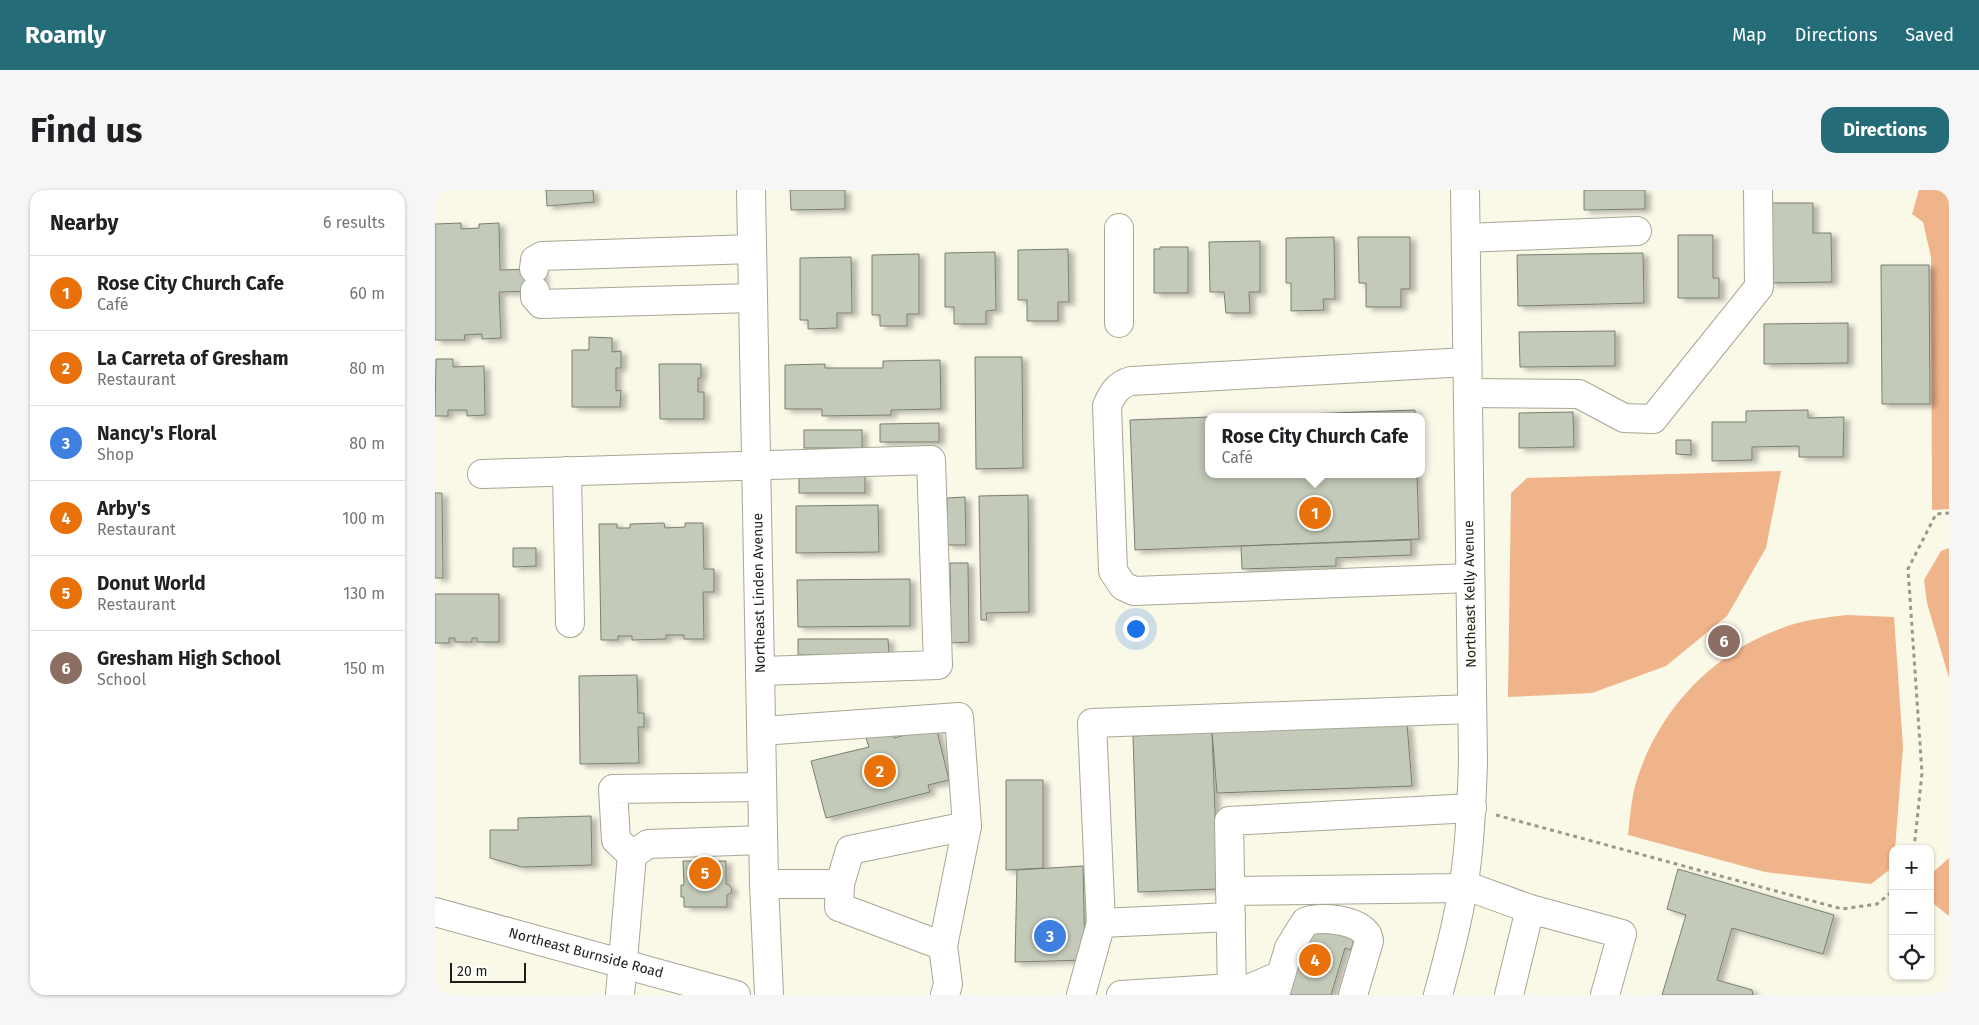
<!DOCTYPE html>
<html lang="en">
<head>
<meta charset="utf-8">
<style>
	:root { --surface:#fff; --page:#f6f6f6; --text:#202124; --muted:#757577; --line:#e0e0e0; --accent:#246c78 }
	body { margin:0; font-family:"Fira Sans",sans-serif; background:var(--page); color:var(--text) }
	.controls { position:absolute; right:15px; bottom:15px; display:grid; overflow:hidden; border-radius:10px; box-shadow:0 1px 4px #0004 }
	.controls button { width:45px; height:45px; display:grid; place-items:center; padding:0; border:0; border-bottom:1px solid var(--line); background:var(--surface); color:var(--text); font:25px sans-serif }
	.scale { position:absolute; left:15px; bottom:12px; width:76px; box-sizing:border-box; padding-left:5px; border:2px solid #1e1d17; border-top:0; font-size:14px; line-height:18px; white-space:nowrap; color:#1e1d17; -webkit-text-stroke:4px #fff; paint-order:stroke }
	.you { position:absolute; left:700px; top:438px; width:18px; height:18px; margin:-12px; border:4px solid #fff; border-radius:50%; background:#1a73e8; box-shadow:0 0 0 8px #1a73e833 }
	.badge { display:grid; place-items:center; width:32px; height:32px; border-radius:50%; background:var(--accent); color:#fff; font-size:16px; font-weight:700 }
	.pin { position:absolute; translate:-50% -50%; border:2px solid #fff; box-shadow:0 1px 5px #0006 }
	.popup { position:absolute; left:770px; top:223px; width:220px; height:65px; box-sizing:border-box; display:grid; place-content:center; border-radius:10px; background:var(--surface); filter:drop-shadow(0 1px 4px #0005); font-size:16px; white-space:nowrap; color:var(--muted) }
	.popup b { font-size:19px; color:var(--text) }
	.popup::after { content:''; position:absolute; left:50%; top:100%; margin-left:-10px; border:10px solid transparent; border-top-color:var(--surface) }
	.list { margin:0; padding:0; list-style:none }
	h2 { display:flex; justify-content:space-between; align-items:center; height:65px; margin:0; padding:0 20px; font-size:21px }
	h2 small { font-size:16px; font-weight:400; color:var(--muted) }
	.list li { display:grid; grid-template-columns:32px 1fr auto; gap:15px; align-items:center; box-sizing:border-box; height:75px; padding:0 20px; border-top:1px solid var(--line) }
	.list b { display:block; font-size:19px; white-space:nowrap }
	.list p { margin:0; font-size:16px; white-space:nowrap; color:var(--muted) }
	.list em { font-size:16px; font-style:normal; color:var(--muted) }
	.icon { flex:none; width:28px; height:28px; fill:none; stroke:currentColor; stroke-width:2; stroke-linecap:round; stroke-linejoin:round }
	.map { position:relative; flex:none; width:1514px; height:805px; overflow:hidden; border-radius:15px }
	header { display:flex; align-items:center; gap:30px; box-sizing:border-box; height:70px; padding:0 25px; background:var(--accent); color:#fff }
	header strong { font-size:24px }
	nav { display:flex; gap:28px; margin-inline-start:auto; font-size:18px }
	.intro { display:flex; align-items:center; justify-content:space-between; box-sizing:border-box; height:120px; padding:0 30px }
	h1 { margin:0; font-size:35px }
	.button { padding:12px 22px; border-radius:15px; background:var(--accent); color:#fff; font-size:18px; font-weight:700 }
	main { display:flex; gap:30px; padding:0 30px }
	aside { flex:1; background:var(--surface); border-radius:15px; box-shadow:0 1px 4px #0004 }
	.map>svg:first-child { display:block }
	.green { fill:#f0b48a }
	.building { fill:#c4caba; stroke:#7a7f70; filter:url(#shadow) }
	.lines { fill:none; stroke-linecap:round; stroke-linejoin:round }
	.minor-casing { stroke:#a8a696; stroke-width:30 }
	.major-casing { stroke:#a8a696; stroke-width:30 }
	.path { stroke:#99988c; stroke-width:3; stroke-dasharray:4 4; stroke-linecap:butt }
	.minor { stroke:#fff; stroke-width:28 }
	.major { stroke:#fff; stroke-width:28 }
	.labels { text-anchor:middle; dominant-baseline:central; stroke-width:5; stroke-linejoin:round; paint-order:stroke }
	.street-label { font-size:14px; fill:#1e1d17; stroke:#fff }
</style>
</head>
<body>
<header>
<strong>Roamly</strong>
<nav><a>Map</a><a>Directions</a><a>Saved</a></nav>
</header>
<div class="intro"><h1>Find us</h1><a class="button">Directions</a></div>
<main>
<aside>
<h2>Nearby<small>6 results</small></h2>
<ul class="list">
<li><span class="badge" style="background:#e8710a">1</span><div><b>Rose City Church Cafe</b><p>Café</p></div><em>60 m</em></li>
<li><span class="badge" style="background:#e8710a">2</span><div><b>La Carreta of Gresham</b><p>Restaurant</p></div><em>80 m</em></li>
<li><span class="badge" style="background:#3f7fe0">3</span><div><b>Nancy's Floral</b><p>Shop</p></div><em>80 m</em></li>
<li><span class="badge" style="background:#e8710a">4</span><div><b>Arby's</b><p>Restaurant</p></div><em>100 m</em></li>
<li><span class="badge" style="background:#e8710a">5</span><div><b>Donut World</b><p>Restaurant</p></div><em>130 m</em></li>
<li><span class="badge" style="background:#8d6e63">6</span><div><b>Gresham High School</b><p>School</p></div><em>150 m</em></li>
</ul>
</aside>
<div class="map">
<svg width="1514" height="805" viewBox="0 0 1514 805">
	<defs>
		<filter id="shadow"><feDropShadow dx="5.5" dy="3" stdDeviation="2.5" flood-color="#0004"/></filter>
	</defs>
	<rect width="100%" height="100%" fill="#faf8e7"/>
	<!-- green -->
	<g class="green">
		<path d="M 1484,0 L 1514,0 L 1514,319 L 1497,320 L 1496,67 L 1488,32 L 1477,24 Z"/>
		<path d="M 1346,281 L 1331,358 L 1292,426 L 1231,476 L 1157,503 L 1073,507 L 1076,303 L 1092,288 Z"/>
		<path d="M 1514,358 L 1514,488 L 1492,413 L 1489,390 L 1506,361 Z"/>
		<path d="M 1412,425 L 1459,427 L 1468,557 L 1460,659 L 1458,659 L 1458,677 L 1436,694 L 1330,682 L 1193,645 C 1195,629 1196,612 1200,596 C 1222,519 1282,457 1359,434 C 1376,429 1394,427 1412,425 Z"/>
		<path d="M 1514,668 L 1514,726 L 1495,711 L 1495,685 Z"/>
	</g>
	<!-- building -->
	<g class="building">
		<path d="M 111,0 L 158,0 L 159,12 L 112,16 Z"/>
		<path d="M 355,0 L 410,0 L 410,19 L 356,20 Z"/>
		<path d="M 1149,0 L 1210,0 L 1210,19 L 1149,20 Z"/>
		<path d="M 1335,13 L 1378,13 L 1378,43 L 1396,43 L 1397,92 L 1335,93 Z"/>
		<path d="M 26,33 L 26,39 L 44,38 L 44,34 L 64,33 L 65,80 L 107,79 L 108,101 L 64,102 L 66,148 L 47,149 L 47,144 L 29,145 L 30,150 L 0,150 L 0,34 Z"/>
		<path d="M 1243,45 L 1278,45 L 1278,88 L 1284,88 L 1284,108 L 1243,108 Z"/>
		<path d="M 899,47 L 900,109 L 888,109 L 889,120 L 856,121 L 856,93 L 851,93 L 851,48 Z"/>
		<path d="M 923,47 L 975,47 L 975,99 L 966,99 L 966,117 L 931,117 L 931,93 L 924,93 Z"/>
		<path d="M 825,51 L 825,102 L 814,102 L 815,123 L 791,123 L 789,102 L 775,102 L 774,52 Z"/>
		<path d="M 725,57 L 753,57 L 753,103 L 719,103 L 719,59 L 725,59 Z"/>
		<path d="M 633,59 L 634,112 L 623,112 L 623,131 L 592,131 L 592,110 L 583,110 L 583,60 Z"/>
		<path d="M 560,62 L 561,120 L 551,121 L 551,134 L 519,134 L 519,117 L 510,117 L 510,63 Z"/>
		<path d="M 1208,63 L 1209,113 L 1083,116 L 1082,65 Z"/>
		<path d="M 484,64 L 484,124 L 472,124 L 472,136 L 445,136 L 445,125 L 437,125 L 437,65 Z"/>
		<path d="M 416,67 L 417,123 L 402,123 L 402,138 L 373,139 L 373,130 L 365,130 L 365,68 Z"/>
		<path d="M 1446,75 L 1494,75 L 1495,214 L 1447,214 Z"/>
		<path d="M 1413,133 L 1413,173 L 1329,174 L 1329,134 Z"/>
		<path d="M 1180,141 L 1180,176 L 1085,177 L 1084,142 Z"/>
		<path d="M 154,147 L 177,148 L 177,162 L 186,161 L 186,178 L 181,178 L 181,201 L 186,200 L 185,217 L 137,217 L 137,160 L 154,160 Z"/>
		<path d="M 540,167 L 587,167 L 588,278 L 541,279 Z"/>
		<path d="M 1,169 L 18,169 L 18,177 L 49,176 L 50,225 L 32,226 L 32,220 L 13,220 L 13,226 L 0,226 Z"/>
		<path d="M 505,170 L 506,219 L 456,220 L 456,225 L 387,226 L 387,219 L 350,219 L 350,175 L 390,174 L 390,178 L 448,178 L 448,171 Z"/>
		<path d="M 224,174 L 266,174 L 266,188 L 263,188 L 263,202 L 269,202 L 269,229 L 225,229 Z"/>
		<path d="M 980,220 L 980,227 L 788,227 Z"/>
		<path d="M 1373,220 L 1373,228 L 1409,227 L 1408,267 L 1364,267 L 1364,256 L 1317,257 L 1317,270 L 1277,271 L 1277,232 L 1311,232 L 1311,221 Z"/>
		<path d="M 1138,222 L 1139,257 L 1084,258 L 1084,223 Z"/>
		<path d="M 774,227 L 774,284 L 982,284 L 984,349 L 700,360 L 695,230 Z"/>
		<path d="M 504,233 L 504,252 L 445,252 L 445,234 Z"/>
		<rect x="369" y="240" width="58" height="18"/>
		<path d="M 1241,250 L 1256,250 L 1256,265 L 1241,264 Z"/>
		<rect x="364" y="286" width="66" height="17"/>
		<path d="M 0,303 L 7,303 L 8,388 L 0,388 Z"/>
		<path d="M 593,305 L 594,422 L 551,423 L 552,430 L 546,430 L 544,306 Z"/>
		<path d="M 530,307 L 531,355 L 512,355 L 512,308 Z"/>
		<path d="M 443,315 L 444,362 L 361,363 L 361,316 Z"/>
		<path d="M 229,333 L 230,338 L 250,337 L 250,333 L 268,333 L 269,379 L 279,379 L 279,402 L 268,402 L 269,449 L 249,449 L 249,445 L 231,445 L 231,449 L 197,450 L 197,446 L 183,446 L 183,450 L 166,450 L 164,334 L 182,334 L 182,338 L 195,338 L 195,334 Z"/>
		<path d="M 976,350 L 976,365 L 901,368 L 901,376 L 807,379 L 806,356 Z"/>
		<path d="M 78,358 L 101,358 L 101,376 L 78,377 Z"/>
		<path d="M 515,373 L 533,373 L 534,452 L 516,453 Z"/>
		<path d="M 475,389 L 475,436 L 363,437 L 362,390 Z"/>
		<path d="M 0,404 L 64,404 L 64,452 L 42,452 L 42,448 L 37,448 L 37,452 L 20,452 L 20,448 L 14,448 L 14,453 L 0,453 Z"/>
		<path d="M 363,449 L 453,449 L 454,464 L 363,465 Z"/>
		<path d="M 202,485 L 203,523 L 209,523 L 209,537 L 203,537 L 204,573 L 145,574 L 144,486 Z"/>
		<path d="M 972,534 L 977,596 L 782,603 L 777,542 Z"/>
		<path d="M 501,537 L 514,590 L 493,595 L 495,602 L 391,628 L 376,571 L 434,557 L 431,548 L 457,542 L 459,548 Z"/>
		<path d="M 777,542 L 783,699 L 703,702 L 698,546 Z"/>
		<path d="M 571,590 L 608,590 L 608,678 L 571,680 Z"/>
		<path d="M 156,626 L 157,675 L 87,677 L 55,668 L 55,640 L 83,640 L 83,628 Z"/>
		<path d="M 248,671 L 291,671 L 291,694 L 294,695 L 297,699 L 296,703 L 292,705 L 292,717 L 249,717 L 249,707 L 246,707 L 246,695 L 249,695 Z"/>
		<path d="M 648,676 L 650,770 L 580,772 L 582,680 Z"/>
		<path d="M 1243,679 L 1399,725 L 1388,764 L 1297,738 L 1282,790 L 1317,800 L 1318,805 L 1227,805 L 1251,725 L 1232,719 Z"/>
		<path d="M 873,735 L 919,749 L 916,760 L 910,758 L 896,805 L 851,805 Z"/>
	</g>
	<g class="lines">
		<defs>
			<g id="minor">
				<path d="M 316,0 L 329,694 L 334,805"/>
				<path d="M 684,38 L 684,133"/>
				<path d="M 1031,48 L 1202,41"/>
				<path d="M 99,79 L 100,70 L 107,66 L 317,59"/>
				<path d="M 100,101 L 100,107 L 106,114 L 318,108"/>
				<path d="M 1032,172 L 696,191 C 683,194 677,204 672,216 L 678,381 L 688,396 L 699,401 L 1035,388"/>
				<path d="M 1033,203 L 1144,204 L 1189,228 L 1218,229 L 1324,97 L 1323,0"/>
				<path d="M 132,281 L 135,433"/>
				<path d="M 47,284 L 496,270 L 503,475 L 325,481"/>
				<path d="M 326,541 L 524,527 L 532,636 L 415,660 L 405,694"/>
				<path d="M 197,665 L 181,650 L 178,599 L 327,597"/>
				<path d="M 329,694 L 405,694 L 404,717 L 508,756 L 513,794 L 510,805"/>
				<path d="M 1029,695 L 1095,719 L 1187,744 L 1170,805"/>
				<path d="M 795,701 L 1028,698"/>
				<path d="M 666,733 L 796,727"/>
				<path d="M 508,756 L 532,636"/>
				<path d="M 185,805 L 197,665 L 213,654 L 328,650"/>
				<path d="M 646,805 L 666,733 L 657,533 L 1037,519"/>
				<path d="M 686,805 L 797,798"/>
				<path d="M 797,805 L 794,631 L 1037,618"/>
				<path d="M 799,805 L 846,785"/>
				<path d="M 840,805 L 854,758 L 870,732 C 885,725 933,730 934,751 L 918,805"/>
				<path d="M 1003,805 C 1015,761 1027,716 1032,670 C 1036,637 1037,604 1038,571 L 1030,0"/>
				<path d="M 1074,805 L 1095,719"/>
			</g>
			<path id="major" d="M 0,722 L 301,805"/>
		</defs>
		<!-- minor casing -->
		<use href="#minor" class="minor-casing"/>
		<!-- major casing -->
		<use href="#major" class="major-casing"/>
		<!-- path -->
		<g class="path">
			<path d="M 1061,625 L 1407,719 L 1442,714 L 1458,701"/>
			<path d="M 1479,659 L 1487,583 L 1473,379 L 1501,324 L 1514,323"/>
		</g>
		<!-- minor -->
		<use href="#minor" class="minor"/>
		<!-- major -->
		<use href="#major" class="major"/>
	</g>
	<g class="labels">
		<!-- street labels -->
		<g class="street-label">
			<text transform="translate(324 403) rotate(-91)">Northeast Linden Avenue</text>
			<text transform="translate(1035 404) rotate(-91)">Northeast Kelly Avenue</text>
			<text transform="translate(151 763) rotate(15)">Northeast Burnside Road</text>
		</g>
	</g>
</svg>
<div class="controls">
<button>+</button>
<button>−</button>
<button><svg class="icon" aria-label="locate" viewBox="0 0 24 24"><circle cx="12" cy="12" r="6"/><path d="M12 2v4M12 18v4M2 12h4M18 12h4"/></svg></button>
</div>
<div class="scale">20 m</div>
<div class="you"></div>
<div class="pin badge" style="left:880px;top:323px;background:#e8710a">1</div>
<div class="popup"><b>Rose City Church Cafe</b>Café</div>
<div class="pin badge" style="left:445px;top:581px;background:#e8710a">2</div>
<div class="pin badge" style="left:615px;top:746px;background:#3f7fe0">3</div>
<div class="pin badge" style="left:880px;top:770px;background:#e8710a">4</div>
<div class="pin badge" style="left:270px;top:683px;background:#e8710a">5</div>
<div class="pin badge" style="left:1289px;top:451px;background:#8d6e63">6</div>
</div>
</main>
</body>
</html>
